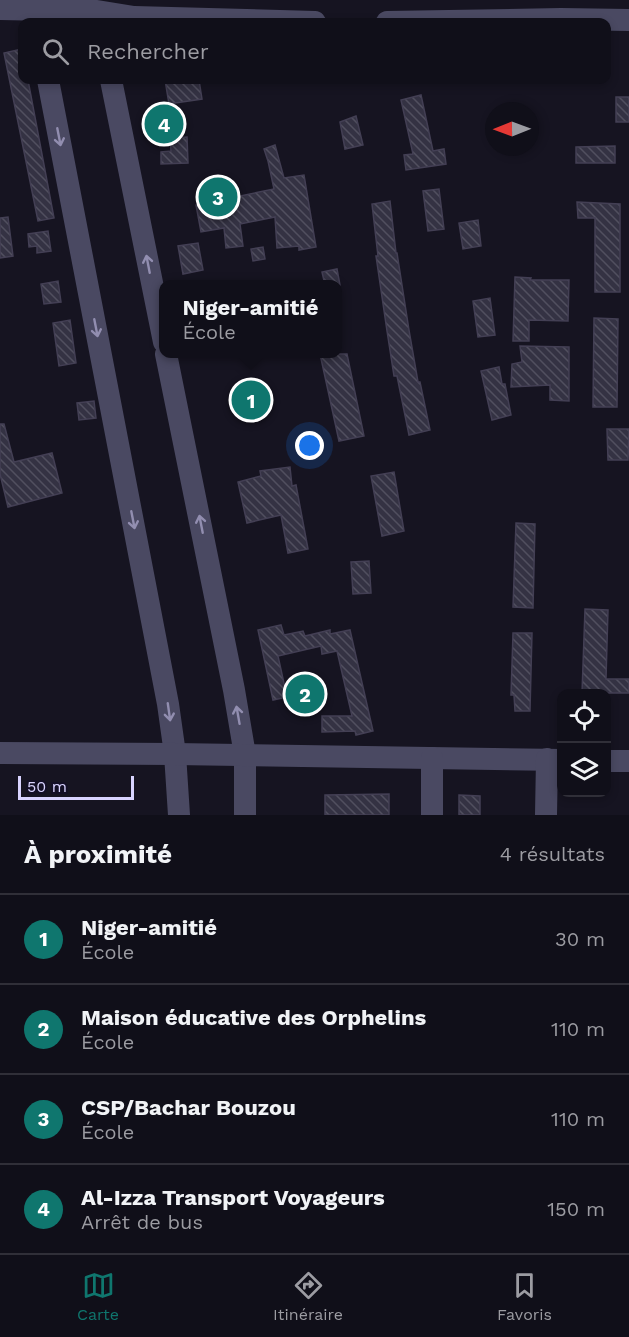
<!DOCTYPE html>
<html lang="fr">
<head>
<meta charset="utf-8">
<style>
	:root { --surface:#100f19; --page:#1e1d26; --text:#f1f3f6; --muted:#9c9ca2; --line:#302f38; --accent:#0f766e }
	body { margin:0; font-family:"Work Sans",sans-serif; background:var(--page); color:var(--text) }
	.controls { position:absolute; right:18px; bottom:18px; display:grid; overflow:hidden; border-radius:12px; box-shadow:0 3px 9px #0003 }
	.controls button { width:54px; height:54px; display:grid; place-items:center; padding:0; border:0; border-bottom:2px solid var(--line); background:var(--surface); color:var(--text); font:30px sans-serif }
	.compass { position:absolute; left:485px; top:102px; width:54px; height:54px; border-radius:50%; background:var(--surface); box-shadow:0 3px 9px #0003; rotate:269deg }
	.scale { position:absolute; left:18px; bottom:15px; width:116px; box-sizing:border-box; padding-left:6px; border:3px solid #d9d4ff; border-top:0; font-size:16px; line-height:21px; white-space:nowrap; color:#d9d4ff; -webkit-text-stroke:4px #130f26; paint-order:stroke }
	.you { position:absolute; left:310px; top:446px; width:21px; height:21px; margin:-15px; border:4px solid #fff; border-radius:50%; background:#1a73e8; box-shadow:0 0 0 9px #1a73e833 }
	.badge { display:grid; place-items:center; width:39px; height:39px; border-radius:50%; background:var(--accent); color:#fff; font-size:20px; font-weight:700 }
	.pin { position:absolute; translate:-50% -50%; border:3px solid #fff; box-shadow:0 2px 6px #0006 }
	.popup { position:absolute; left:159px; top:280px; width:183px; height:78px; box-sizing:border-box; display:grid; place-content:center; border-radius:12px; background:var(--surface); filter:drop-shadow(0 2px 4px #0005); font-size:20px; white-space:nowrap; color:var(--muted) }
	.popup b { font-size:22px; color:var(--text) }
	.popup::after { content:''; position:absolute; left:50%; top:100%; margin-left:-12px; border:12px solid transparent; border-top-color:var(--surface) }
	.list { margin:0; padding:0; list-style:none }
	h2 { display:flex; justify-content:space-between; align-items:center; height:78px; margin:0; padding:0 24px; font-size:26px }
	h2 small { font-size:20px; font-weight:400; color:var(--muted) }
	.list li { display:grid; grid-template-columns:39px 1fr auto; gap:18px; align-items:center; box-sizing:border-box; height:90px; padding:0 24px; border-top:2px solid var(--line) }
	.list b { display:block; font-size:22px; white-space:nowrap }
	.list p { margin:0; font-size:20px; white-space:nowrap; color:var(--muted) }
	.list em { font-size:20px; font-style:normal; color:var(--muted) }
	.icon { flex:none; width:33px; height:33px; fill:none; stroke:currentColor; stroke-width:2; stroke-linecap:round; stroke-linejoin:round }
	.map { position:relative; flex:none; width:629px; height:815px; overflow:hidden }
	.search { position:absolute; background:var(--surface); box-shadow:0 3px 9px #0003; left:18px; right:18px; top:18px; height:66px; display:flex; align-items:center; gap:15px; box-sizing:border-box; padding:0 21px; border-radius:12px; color:var(--muted); font-size:22px }
	.sheet { height:438px; background:var(--surface) }
	nav { display:flex; justify-content:space-around; align-items:center; box-sizing:border-box; height:84px; border-top:2px solid var(--line); background:var(--surface); font-size:16px; color:var(--muted) }
	nav a { display:grid; justify-items:center; gap:3px }
	nav .on { color:var(--accent) }
	.map>svg:first-child { display:block }
	.building { fill:url(#building-back-hatch); stroke:#433f54; stroke-width:1.5 }
	.lines { fill:none; stroke-linecap:round; stroke-linejoin:round }
	.minor { stroke:#4a4962; stroke-width:22 }
	.oneway { stroke:#928eb0 }
</style>
</head>
<body>
<div class="map">
<svg width="629" height="815" viewBox="0 0 629 815">
	<defs>
		<pattern id="building-back-hatch" width="6" height="6" patternUnits="userSpaceOnUse" patternTransform="scale(1.5)"><rect width="6" height="6" fill="#343243"/><path d="M-1 5l2 2M0 0l6 6M5-1l2 2" fill="none" stroke="#514f5f"/></pattern>
	</defs>
	<rect width="100%" height="100%" fill="#161421"/>
	<!-- building -->
	<g class="building">
		<path d="M 22,49 L 22,80 L 28,80 L 54,218 L 38,221 L 4,53 Z"/>
		<path d="M 165,80 L 199,80 L 202,99 L 169,104 Z"/>
		<path d="M 421,95 L 433,151 L 444,149 L 446,164 L 406,170 L 404,155 L 413,154 L 401,100 Z"/>
		<rect x="616" y="97" width="13" height="25"/>
		<path d="M 356,116 L 363,145 L 345,149 L 340,122 Z"/>
		<path d="M 187,137 L 188,163 L 161,164 L 161,152 L 171,151 L 170,138 Z"/>
		<path d="M 275,145 L 284,178 L 304,175 L 316,247 L 299,250 L 299,246 L 277,248 L 275,217 L 240,224 L 243,246 L 226,248 L 224,228 L 201,232 L 196,205 L 274,189 L 268,161 L 264,149 Z"/>
		<path d="M 615,146 L 615,163 L 576,163 L 576,147 Z"/>
		<path d="M 439,189 L 444,229 L 428,231 L 423,191 Z"/>
		<path d="M 390,201 L 396,253 L 397,253 L 409,330 L 418,382 L 420,382 L 430,430 L 409,435 L 397,376 L 394,376 L 387,331 L 376,256 L 378,256 L 372,204 Z"/>
		<path d="M 577,202 L 620,204 L 620,292 L 595,292 L 595,218 L 578,218 Z"/>
		<path d="M 8,217 L 13,256 L 0,258 L 0,218 Z"/>
		<path d="M 478,220 L 481,246 L 463,249 L 459,223 Z"/>
		<path d="M 48,231 L 51,251 L 37,253 L 37,246 L 29,247 L 28,234 Z"/>
		<path d="M 198,243 L 203,270 L 183,274 L 178,246 Z"/>
		<path d="M 263,247 L 265,259 L 253,261 L 251,249 Z"/>
		<path d="M 337,269 L 340,285 L 325,285 L 322,272 Z"/>
		<path d="M 515,277 L 531,278 L 530,280 L 569,280 L 568,321 L 529,320 L 529,341 L 513,341 Z"/>
		<path d="M 58,281 L 61,302 L 44,304 L 41,284 Z"/>
		<path d="M 490,298 L 495,335 L 478,337 L 473,301 Z"/>
		<path d="M 594,318 L 618,319 L 617,407 L 593,407 Z"/>
		<path d="M 70,320 L 76,363 L 59,366 L 53,323 Z"/>
		<path d="M 520,346 L 569,347 L 569,401 L 550,400 L 550,385 L 511,387 L 512,364 L 522,362 Z"/>
		<path d="M 320,354 L 347,354 L 364,436 L 339,441 Z"/>
		<path d="M 499,367 L 502,384 L 505,384 L 511,415 L 492,420 L 481,371 Z"/>
		<path d="M 94,401 L 96,418 L 79,420 L 77,403 Z"/>
		<path d="M 0,424 L 4,424 L 14,462 L 52,453 L 62,493 L 8,507 L 0,474 Z"/>
		<path d="M 607,429 L 629,429 L 628,460 L 608,460 Z"/>
		<path d="M 290,467 L 292,486 L 296,485 L 308,549 L 288,553 L 281,515 L 247,523 L 238,482 L 261,476 L 260,471 Z"/>
		<path d="M 394,472 L 404,531 L 382,536 L 371,476 Z"/>
		<path d="M 516,523 L 535,524 L 533,608 L 513,607 Z"/>
		<path d="M 369,561 L 371,593 L 353,594 L 351,562 Z"/>
		<path d="M 585,609 L 608,610 L 606,679 L 629,679 L 629,693 L 582,693 Z"/>
		<path d="M 281,625 L 284,635 L 303,631 L 305,636 L 330,630 L 330,634 L 350,630 L 373,731 L 356,735 L 355,731 L 322,732 L 322,716 L 352,716 L 337,651 L 322,654 L 321,646 L 278,656 L 287,697 L 273,700 L 258,630 Z"/>
		<path d="M 513,633 L 532,633 L 530,711 L 515,711 L 514,695 L 511,695 Z"/>
		<path d="M 389,794 L 389,815 L 325,815 L 325,795 Z"/>
		<path d="M 459,795 L 480,796 L 480,815 L 459,815 Z"/>
	</g>
	<g class="lines">
		<!-- minor -->
		<g class="minor">
			<path d="M 0,9 L 97,11 L 134,17 L 315,22"/>
			<path d="M 387,22 L 561,19 L 629,20"/>
			<path d="M 48,80 L 168,704 L 175,754 L 179,815"/>
			<path d="M 111,80 L 164,342"/>
			<path d="M 166,354 L 234,690 L 245,755 L 245,815"/>
			<path d="M 0,753 L 175,754 L 562,760"/>
			<path d="M 606,761 L 629,761"/>
			<path d="M 432,815 L 432,758"/>
			<path d="M 546,815 L 547,759"/>
		</g>
	</g>
	<!-- one-way arrows -->
	<defs><path id="oneway-shaft" d="M-6 0H5M1.5-3L5.5 0L1.5 3" fill="none" stroke-width="1.6" stroke-linecap="round" stroke-linejoin="round" transform="scale(1.5)"/></defs>
	<g class="oneway">
		<use href="#oneway-shaft" transform="translate(59 137) rotate(79)"/>
		<use href="#oneway-shaft" transform="translate(148 264) rotate(-101)"/>
		<use href="#oneway-shaft" transform="translate(96 328) rotate(79)"/>
		<use href="#oneway-shaft" transform="translate(133 520) rotate(79)"/>
		<use href="#oneway-shaft" transform="translate(201 524) rotate(-101)"/>
		<use href="#oneway-shaft" transform="translate(169 712) rotate(82)"/>
		<use href="#oneway-shaft" transform="translate(238 715) rotate(-100)"/>
	</g>
</svg>
<div class="controls">
<button><svg class="icon" aria-label="locate" viewBox="0 0 24 24"><circle cx="12" cy="12" r="6"/><path d="M12 2v4M12 18v4M2 12h4M18 12h4"/></svg></button>
<button><svg class="icon" aria-label="layers" viewBox="0 0 24 24"><path d="M12 4l9 5-9 5-9-5zM3 14l9 5 9-5"/></svg></button>
</div>
<svg class="compass" viewBox="-18 -18 36 36"><path d="M0-13l5 13h-10z" fill="#e53935"/><path d="M0 13l5-13h-10z" fill="#9c9ca2"/></svg>
<div class="scale">50 m</div>
<div class="you"></div>
<div class="pin badge" style="left:251px;top:400px">1</div>
<div class="popup"><b>Niger-amitié</b>École</div>
<div class="pin badge" style="left:305px;top:694px">2</div>
<div class="pin badge" style="left:218px;top:197px">3</div>
<div class="pin badge" style="left:164px;top:124px">4</div>
<div class="search"><svg class="icon" aria-label="search" viewBox="0 0 24 24"><circle cx="10" cy="10" r="6"/><path d="M15 15l6 6"/></svg>Rechercher</div>
</div>
<section class="sheet">
<h2>À proximité<small>4 résultats</small></h2>
<ul class="list">
<li><span class="badge">1</span><div><b>Niger-amitié</b><p>École</p></div><em>30 m</em></li>
<li><span class="badge">2</span><div><b>Maison éducative des Orphelins</b><p>École</p></div><em>110 m</em></li>
<li><span class="badge">3</span><div><b>CSP/Bachar Bouzou</b><p>École</p></div><em>110 m</em></li>
<li><span class="badge">4</span><div><b>Al-Izza Transport Voyageurs</b><p>Arrêt de bus</p></div><em>150 m</em></li>
</ul>
</section>
<nav>
<a class="on"><svg class="icon" aria-label="map" viewBox="0 0 24 24"><path d="M3 6l6-2 6 2 6-2v14l-6 2-6-2-6 2zM9 4v14M15 6v14"/></svg>Carte</a>
<a><svg class="icon" aria-label="directions" viewBox="0 0 24 24"><path d="M12 3l9 9-9 9-9-9zM9 14v-3h6M13 9l2 2-2 2"/></svg>Itinéraire</a>
<a><svg class="icon" aria-label="saved" viewBox="0 0 24 24"><path d="M7 4h10v16l-5-4-5 4z"/></svg>Favoris</a>
</nav>
</body>
</html>
